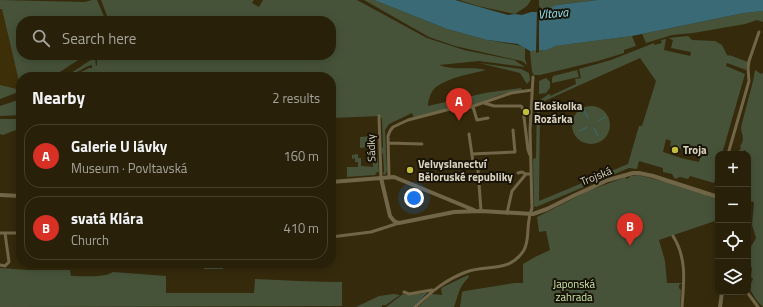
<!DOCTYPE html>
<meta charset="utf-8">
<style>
:root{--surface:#282009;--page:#302812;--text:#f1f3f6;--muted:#a5a39c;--line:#443e2a;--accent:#d93025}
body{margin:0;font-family:"Titillium Web",sans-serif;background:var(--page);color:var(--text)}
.controls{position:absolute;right:12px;bottom:12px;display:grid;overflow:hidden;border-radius:8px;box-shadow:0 2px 10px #0003}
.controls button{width:36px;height:36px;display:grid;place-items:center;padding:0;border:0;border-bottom:1px solid var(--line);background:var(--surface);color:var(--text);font:20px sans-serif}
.you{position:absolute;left:414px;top:198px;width:14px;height:14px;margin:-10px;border:3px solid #fff;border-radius:50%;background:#1a73e8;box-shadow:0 0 0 6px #1a73e833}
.badge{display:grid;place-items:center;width:26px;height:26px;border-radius:50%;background:var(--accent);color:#fff;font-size:13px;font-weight:700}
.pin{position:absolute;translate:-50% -33px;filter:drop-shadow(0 1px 2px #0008)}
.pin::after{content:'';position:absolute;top:21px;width:14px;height:12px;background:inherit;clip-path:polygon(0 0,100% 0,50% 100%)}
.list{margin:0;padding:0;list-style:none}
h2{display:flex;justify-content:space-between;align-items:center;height:52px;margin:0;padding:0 16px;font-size:17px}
h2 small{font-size:13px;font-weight:400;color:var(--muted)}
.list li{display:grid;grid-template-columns:26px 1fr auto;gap:12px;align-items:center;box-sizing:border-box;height:64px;margin:0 8px 8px;padding:0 8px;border:1px solid var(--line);border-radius:16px}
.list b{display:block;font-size:15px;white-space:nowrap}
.list p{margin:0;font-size:13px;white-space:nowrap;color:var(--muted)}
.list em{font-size:13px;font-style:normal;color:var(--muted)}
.icon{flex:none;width:22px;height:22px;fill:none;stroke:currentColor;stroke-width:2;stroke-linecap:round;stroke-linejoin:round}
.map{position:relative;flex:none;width:763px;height:307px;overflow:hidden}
.search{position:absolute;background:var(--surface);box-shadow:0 2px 10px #0003;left:16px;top:16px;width:320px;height:44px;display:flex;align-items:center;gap:10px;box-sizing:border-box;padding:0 14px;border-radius:16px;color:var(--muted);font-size:15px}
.panel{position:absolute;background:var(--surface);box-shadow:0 2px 10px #0003;left:16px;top:72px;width:320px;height:196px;border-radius:16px}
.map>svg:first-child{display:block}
.built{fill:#3d3008}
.green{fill:#475339;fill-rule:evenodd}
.water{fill:#3a6a75}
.pier{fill:#352a0c}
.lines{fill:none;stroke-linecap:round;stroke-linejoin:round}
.stream{stroke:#3a6a75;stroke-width:1}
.street{stroke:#716647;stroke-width:3}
.secondary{stroke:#716647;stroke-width:4}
.poi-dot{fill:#c3bd3e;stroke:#181307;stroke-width:1.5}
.labels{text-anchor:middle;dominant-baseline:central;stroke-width:4;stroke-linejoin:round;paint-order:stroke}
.poi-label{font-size:11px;font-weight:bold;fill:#dad4c3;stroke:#181307;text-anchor:start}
.street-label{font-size:11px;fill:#dad4c3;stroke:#181307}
.park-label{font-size:11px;fill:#cae5a9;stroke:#181307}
.water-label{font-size:12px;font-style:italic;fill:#92e6f8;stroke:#181307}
</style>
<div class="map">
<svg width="763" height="307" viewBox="0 0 763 307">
<rect width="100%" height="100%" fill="#352a0c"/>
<path class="built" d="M0,9H2L21,90L0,85Z"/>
<path class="green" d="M0,0L85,2L92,0H97L106,21H21V55H86L52,77H21V91L0,99V85L21,90L2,9H0Z
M101,0H254L252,3L259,7L263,0H357L427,38L464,50L514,60L525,67L479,61L439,65C454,71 470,66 486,70C470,74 450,77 436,87C431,91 428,100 428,106L485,93L521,88L522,90L502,94L471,106L450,108L414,118L412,113L389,124L385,130L387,171L385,175L383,174L384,171L383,154L382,153V148L383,147L382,119L380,116L331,118V77H64L69,74L75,75L89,68H92V65C84,66 80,73 71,73L98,55H104L95,58L96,66L97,65V59L107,55H331V21H109Z
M364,0H374L447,29L487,40L486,41L488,40L522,46L525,48V59L527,65L522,61L517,60L455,46L429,37Z
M459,0H531L527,6L515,14L478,6Z
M539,0H597L557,5L550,10L544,12L539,6Z
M763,11V22L757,20L745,24L693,33L672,35L646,43L642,34L744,13Z
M632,36L636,46L624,50V53L598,61L540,75H534L532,72L530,51L547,50L554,46Z
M688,36L692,40L715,41L722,45L727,55L729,56V55L748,62L746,70L727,63L726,66L745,74L722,154H718V169L714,183L690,176L688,179L680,177L675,179L672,174L663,172V168L639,161L637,169L629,168L536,207L534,206L533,159L536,158L537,102L549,94H550V96L576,84L575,79L581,78L579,69L611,60L654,43V45L662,43L661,40L666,39L664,50L690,56L691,52L671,48L673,40L668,38ZM640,58L656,81L642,126H639L628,164L539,201L540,103ZM666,139L671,141L670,146L696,153L697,148L702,150L699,162L681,158L663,152Z
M479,63L521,69L529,73L530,80L527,84L520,73Z
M577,70L579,77L552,83V79L553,76Z
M755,70L761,74L763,73V307L757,301L749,288L753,279L751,277L752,268L749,264L748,254L749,250L756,238L752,225L754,202L748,201V179L750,171H748L749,156L745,150L743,151L745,154L738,152L741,148L740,146C746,139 741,134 741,127L753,81Z
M546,78L550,82V88L546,93L539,94V81Z
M21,99V115L0,116V106Z
M572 125a19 19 0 1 1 38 0a19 19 0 1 1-38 0Z
M0,119H21V128L3,135L0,134Z
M372,136V147L360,148V137Z
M358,154V158H361V166L373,167V161H370V158H367V155H376L378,159L379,172H377L375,175L347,177V167H358V162H355V158L352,159V155Z
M638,175L670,183L715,198L718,201V220L659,240L665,261L667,283H682L679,285V288L681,290L680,307H460L462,292L465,291L515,283H523V264L535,257L550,250L546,231L539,232L537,217L590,190L626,177V179L629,178L630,176Z
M204,263H223V269H204Z
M0,268L28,270H70L71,276C82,276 104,278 113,272L166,276V293H254L255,279C284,280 313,282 342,282V306L0,307Z
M468,275L469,277C458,288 459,294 454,307H418L431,294L442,295L441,289L443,287Z
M426,293L412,307H386L403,294L407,295Z
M394,294L400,295L386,305H382V307H356L379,296Z"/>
<path class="water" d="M374,0H455L508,15L515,14L522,15L531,12H544L550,10L552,7L557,5L597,0H763V11L744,13L632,36L555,46L547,50L530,51L518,44L488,40L487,42V40L447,29Z"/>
<path class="pier" d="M537,9L539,10V52L536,53Z"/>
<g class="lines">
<path class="stream" d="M584,110L588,118
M598,121L605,117
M594,128L598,136
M580,131L587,127
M572,290L576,289L581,292
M413,307L426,293"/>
<path class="street" d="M484,103L494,106H521L523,109L528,150L530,155
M473,107L477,120L488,118
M379,116L381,178
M469,134L473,162L478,170L481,211
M388,143L422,144
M472,154L515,152L513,130
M728,154L749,81L748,68L749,61L759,32
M518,173L522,172L526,174
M389,177L388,136L390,131L393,127L408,120L454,108L465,109L511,93L532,90
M716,195L718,190
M507,213L512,191L526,174H531
M0,233H21
M673,236C687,258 684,281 682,307
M331,237L371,232L399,223
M0,265L5,266L9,262L5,233
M404,292L409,294L432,290
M747,292L758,307
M415,307C431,292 445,280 466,272C486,264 509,274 524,250C529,241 527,230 529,220C529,216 531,212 532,208L530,130L533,77"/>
<path class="secondary" d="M381,178L390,216L394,221L399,223L454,212L481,211L533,214L547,209L573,196L608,180L633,173H639L653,176L718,197
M331,182L394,177L474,210
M0,195L21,196
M720,307L722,292"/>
</g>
<g class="poi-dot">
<circle cx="526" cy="112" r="4"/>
<circle cx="675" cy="150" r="4"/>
<circle cx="410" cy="170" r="4"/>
</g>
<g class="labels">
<g class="poi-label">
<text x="534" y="106">Ekoškolka<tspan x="534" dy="13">Rozárka</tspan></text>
<text x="683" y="150">Troja</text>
<text x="418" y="164">Velvyslanectví<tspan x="418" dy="13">Běloruské republiky</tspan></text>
</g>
<g class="street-label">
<text transform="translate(371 148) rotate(-92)">Sádky</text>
<text transform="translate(596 176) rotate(-22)">Trojská</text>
</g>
<g class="park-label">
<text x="574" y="284">Japonská<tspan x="574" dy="13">zahrada</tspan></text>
</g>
<g class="water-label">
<text transform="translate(553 13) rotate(-5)">Vltava</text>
</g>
</g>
</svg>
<div class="controls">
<button>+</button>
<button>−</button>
<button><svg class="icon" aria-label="locate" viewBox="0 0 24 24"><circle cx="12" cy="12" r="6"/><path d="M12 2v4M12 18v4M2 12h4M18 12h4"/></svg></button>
<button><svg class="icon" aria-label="layers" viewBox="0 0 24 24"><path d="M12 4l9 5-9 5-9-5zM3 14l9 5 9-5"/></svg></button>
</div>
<div class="you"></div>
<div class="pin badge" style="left:459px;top:121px">A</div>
<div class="pin badge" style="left:630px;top:246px">B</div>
<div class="search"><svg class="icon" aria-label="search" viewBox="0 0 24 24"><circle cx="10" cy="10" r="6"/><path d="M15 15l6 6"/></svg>Search here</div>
<section class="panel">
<h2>Nearby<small>2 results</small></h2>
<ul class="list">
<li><span class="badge">A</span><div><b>Galerie U lávky</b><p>Museum · Povltavská</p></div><em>160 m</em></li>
<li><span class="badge">B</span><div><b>svatá Klára</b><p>Church</p></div><em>410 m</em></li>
</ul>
</section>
</div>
